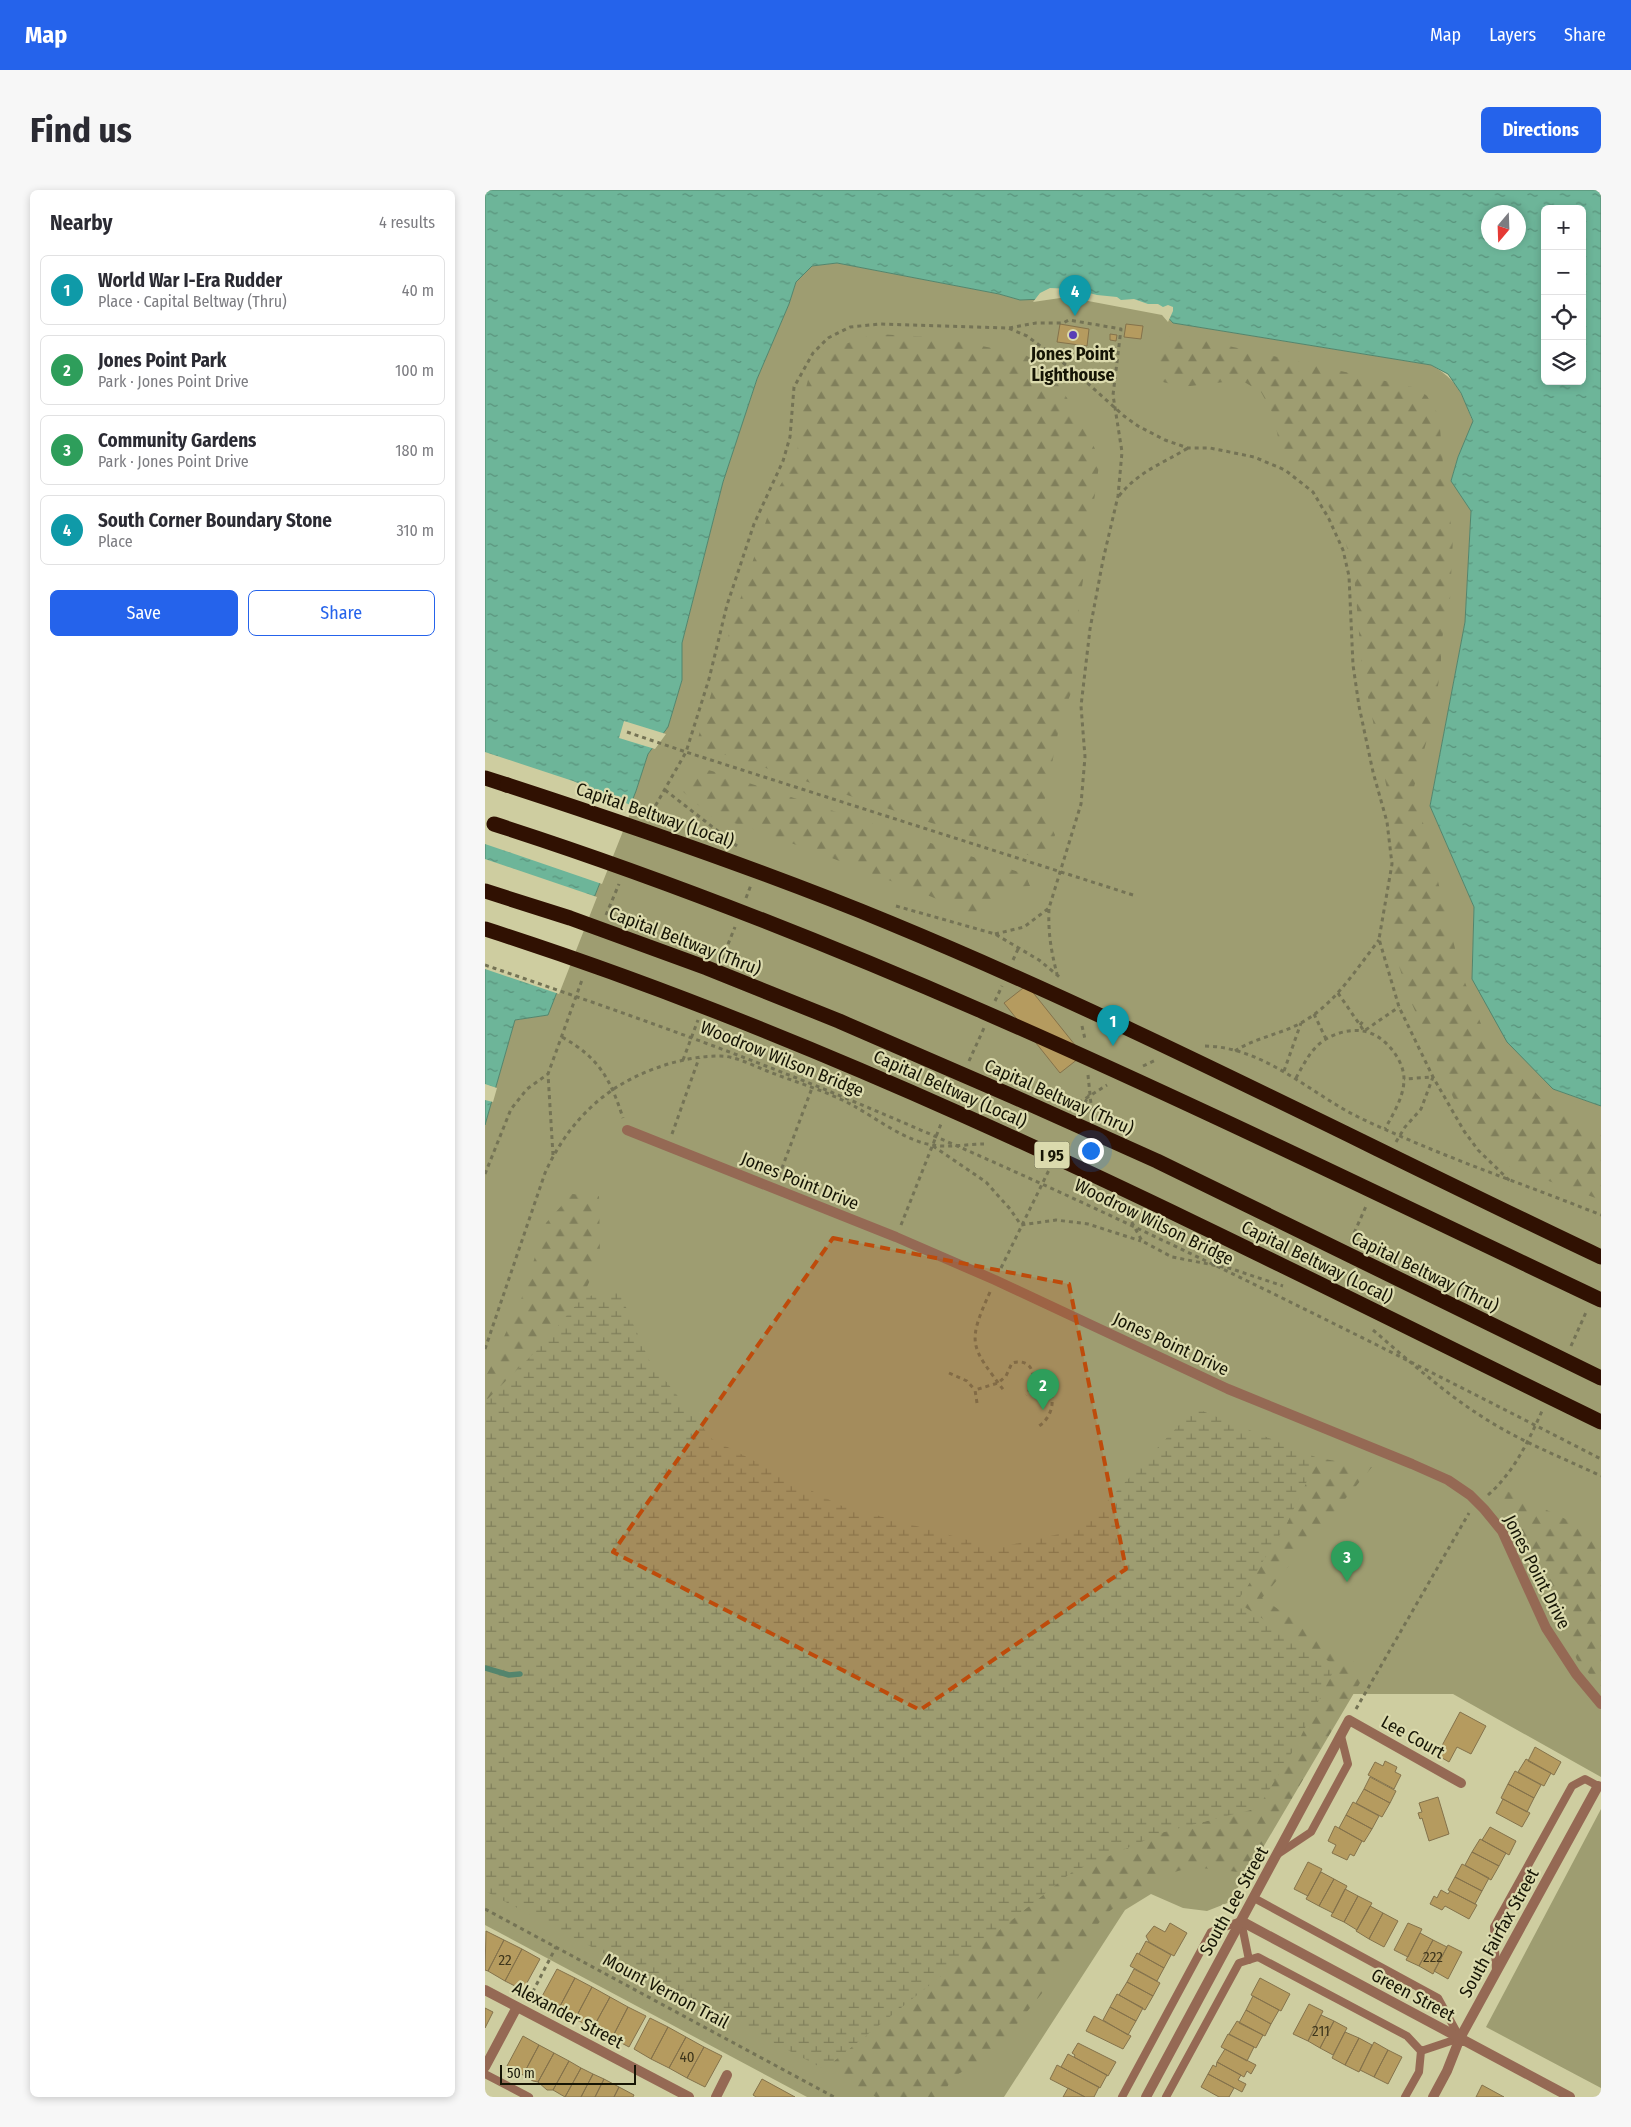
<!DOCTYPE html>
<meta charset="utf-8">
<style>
:root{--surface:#fff;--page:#f7f7f7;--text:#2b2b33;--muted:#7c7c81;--line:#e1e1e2;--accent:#2563eb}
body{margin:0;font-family:"Fira Sans Condensed",sans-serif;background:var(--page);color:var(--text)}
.controls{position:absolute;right:15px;top:15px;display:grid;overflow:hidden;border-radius:8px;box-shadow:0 2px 8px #0003}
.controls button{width:45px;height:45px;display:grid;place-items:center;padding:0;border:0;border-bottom:1px solid var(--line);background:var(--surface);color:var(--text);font:25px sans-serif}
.compass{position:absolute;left:996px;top:15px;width:45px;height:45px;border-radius:50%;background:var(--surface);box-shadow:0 2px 8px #0003;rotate:199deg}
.scale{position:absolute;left:15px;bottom:12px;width:136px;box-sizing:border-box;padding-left:5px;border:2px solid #161505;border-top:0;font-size:14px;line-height:18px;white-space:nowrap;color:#161505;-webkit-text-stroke:4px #dbdaad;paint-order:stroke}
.you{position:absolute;left:605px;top:960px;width:18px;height:18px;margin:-12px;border:4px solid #fff;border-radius:50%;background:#1a73e8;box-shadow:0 0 0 8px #1a73e833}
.badge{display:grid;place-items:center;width:32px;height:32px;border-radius:50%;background:var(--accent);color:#fff;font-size:16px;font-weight:700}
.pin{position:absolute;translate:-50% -41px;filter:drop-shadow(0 1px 2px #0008)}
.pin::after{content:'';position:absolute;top:26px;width:18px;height:15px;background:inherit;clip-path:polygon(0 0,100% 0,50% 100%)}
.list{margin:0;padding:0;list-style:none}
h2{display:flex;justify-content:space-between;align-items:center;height:65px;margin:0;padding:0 20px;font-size:21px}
h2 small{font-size:16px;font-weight:400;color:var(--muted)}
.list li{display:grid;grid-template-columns:32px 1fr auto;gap:15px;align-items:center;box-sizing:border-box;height:70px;margin:0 10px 10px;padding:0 10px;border:1px solid var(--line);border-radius:8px}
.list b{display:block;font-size:19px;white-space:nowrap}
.list p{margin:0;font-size:16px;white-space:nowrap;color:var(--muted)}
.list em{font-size:16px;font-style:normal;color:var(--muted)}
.actions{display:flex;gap:10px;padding:15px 20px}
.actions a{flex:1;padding:11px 0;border:1px solid var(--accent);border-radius:8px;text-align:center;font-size:18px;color:var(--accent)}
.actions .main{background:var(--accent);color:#fff}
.icon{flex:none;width:28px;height:28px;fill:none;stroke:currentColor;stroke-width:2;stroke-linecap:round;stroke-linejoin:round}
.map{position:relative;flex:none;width:1116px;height:1907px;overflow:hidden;border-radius:8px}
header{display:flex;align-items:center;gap:30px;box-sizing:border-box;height:70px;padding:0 25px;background:var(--accent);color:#fff}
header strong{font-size:24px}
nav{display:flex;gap:28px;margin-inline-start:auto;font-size:18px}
.intro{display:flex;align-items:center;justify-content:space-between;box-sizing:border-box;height:120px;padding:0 30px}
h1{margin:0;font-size:35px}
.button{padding:12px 22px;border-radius:8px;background:var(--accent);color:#fff;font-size:18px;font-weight:700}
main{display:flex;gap:30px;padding:0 30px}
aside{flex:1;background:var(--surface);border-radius:8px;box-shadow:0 2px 8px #0003}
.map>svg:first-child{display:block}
.green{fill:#9e9d71}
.forest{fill:url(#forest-firs)}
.wetland{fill:url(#wetland-marsh)}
.water{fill:url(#water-ripples);stroke:#53856d;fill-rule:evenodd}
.pier{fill:#cecda0}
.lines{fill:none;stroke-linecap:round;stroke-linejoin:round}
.stream{stroke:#53856d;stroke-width:5.5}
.building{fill:#b59b5f;stroke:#84724b}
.path{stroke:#747355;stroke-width:3;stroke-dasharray:4 4;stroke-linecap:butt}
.lane{stroke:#956954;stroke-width:8}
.street{stroke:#956954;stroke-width:10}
.highway{stroke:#301102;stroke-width:15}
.path-bridge{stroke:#747355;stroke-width:3;stroke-dasharray:4 4;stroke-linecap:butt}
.highway-bridge{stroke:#301102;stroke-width:15}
.marked{fill:#be4b0b;fill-opacity:0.2;stroke:#be4b0b;stroke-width:4;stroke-dasharray:10 6;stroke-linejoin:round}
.poi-dot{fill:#583eb6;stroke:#dbdaad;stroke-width:2}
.labels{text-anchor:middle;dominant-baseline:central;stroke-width:4.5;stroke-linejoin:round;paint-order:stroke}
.number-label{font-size:15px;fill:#3e361c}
.shield{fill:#dbdaad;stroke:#515037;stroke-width:1}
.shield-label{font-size:16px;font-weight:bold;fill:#161505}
.poi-label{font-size:18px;font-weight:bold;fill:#161505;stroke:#dbdaad}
.street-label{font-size:18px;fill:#161505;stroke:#dbdaad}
</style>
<header>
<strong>Map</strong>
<nav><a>Map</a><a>Layers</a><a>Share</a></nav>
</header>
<div class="intro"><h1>Find us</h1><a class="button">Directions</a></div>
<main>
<aside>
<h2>Nearby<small>4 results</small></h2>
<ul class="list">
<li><span class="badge" style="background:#0f9aa8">1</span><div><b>World War I-Era Rudder</b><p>Place · Capital Beltway (Thru)</p></div><em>40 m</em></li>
<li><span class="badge" style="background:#2e9e5b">2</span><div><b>Jones Point Park</b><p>Park · Jones Point Drive</p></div><em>100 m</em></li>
<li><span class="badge" style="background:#2e9e5b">3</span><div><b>Community Gardens</b><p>Park · Jones Point Drive</p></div><em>180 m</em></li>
<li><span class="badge" style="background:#0f9aa8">4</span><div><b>South Corner Boundary Stone</b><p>Place</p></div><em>310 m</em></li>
</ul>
<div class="actions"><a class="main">Save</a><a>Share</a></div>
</aside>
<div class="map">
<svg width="1116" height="1907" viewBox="0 0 1116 1907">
<defs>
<pattern id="forest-firs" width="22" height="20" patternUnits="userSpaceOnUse" patternTransform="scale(1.25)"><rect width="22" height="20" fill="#9e9d71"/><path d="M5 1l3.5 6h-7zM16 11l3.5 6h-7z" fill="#807f5b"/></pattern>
<pattern id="wetland-marsh" width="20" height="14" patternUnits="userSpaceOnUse" patternTransform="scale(1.25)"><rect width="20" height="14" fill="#9e9d71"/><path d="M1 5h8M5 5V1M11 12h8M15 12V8" fill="none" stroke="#807f5b"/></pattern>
<pattern id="water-ripples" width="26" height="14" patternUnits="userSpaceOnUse" patternTransform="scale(1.25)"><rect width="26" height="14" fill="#6db599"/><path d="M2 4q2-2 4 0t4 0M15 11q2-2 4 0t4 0" fill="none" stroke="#59927b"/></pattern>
</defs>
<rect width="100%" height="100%" fill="#cecda0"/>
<path class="green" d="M352,73L514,104L535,110L582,105L679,123L688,133L946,175C973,190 977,204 988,232L973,267L966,291L986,321L980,432L945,616L989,717L987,789L1068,899L1116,916V1587L968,1504H859L745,1712L722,1721L698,1718L666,1704L640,1720L519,1907H322L0,1735V935L30,830L63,825L151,601L163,564L183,537L197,490V453L238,292L272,189L304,114L311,92L327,76Z
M1116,1619V1898L1001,1837Z"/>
<path class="forest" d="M389,144L450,147L538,164L560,175L584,211L615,268L590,447L586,503L576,528L558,619L570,645L561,671L211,555L246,437L290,304L312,267L315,221L323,190L337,170L357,155Z
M690,144L932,198L942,206L954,226L960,298L968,347L965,409L956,454V478L947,531L929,597L976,782L996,834L1022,871L1060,913L1116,943V1010L1025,977L1000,954L971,914L927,814L907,756L909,633L877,478L869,384L856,336L830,296L798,270L788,224L776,202L756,190L697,197L678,192L669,175L673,152Z
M210,577L227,581L540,684L545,696C531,698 521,699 510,707C501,714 498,722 487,725L447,707L339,665L265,638L226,626L196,600Z
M87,1004L114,1006L115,1068L97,1108L52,1160L0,1212V1188L36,1110L61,1033Z
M833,1268L887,1277L777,1408L882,1481L763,1683L707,1677L669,1688L622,1723L510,1861L467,1888L457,1907H391L339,1879L587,1682L679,1642L773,1618L752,1413L801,1335Z
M1022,1301L1116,1346V1497L1092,1470L1062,1408L1014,1322Z"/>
<path class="wetland" d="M133,1099L164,1170L227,1249L354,1315L512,1358L596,1339L710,1218L833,1268L801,1335L752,1412L851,1476L811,1556L773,1618L679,1642L587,1682L339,1879L0,1701V1212L52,1160L97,1108Z"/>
<path class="water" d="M0,0H1116V916L1068,899L1022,852L987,789L989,717L945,616L980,432L986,321L966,291L973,267L988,231L976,203L963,184L946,175L688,133L679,123L582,105L560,109L535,110L514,104L352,73L327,76L311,92L304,114L272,189L238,292L197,453V490L183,537L163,564L151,601L63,825L30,830L0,935ZM1060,19H1097V191H1060ZM1004,22H1034V52H1004Z"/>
<path class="pier" d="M565,98L589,99L612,105L632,107L636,110L649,109L663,114H673L678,117L683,115L688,117V121L683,132L677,125L582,107L548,112L555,103Z
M139,531L181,544L170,559L134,548Z
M0,562L88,591L148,616L117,694L0,654Z
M0,669L112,707L74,804L0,779Z
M0,894L12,898L8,912L0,910Z"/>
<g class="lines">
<path class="stream" d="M0,1478L24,1485L35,1484"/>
</g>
<path class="building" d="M575,134L604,139L602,156L572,152Z
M641,134L658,136L656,149L639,147Z
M625,144L632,145L631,151L625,150Z
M542,795L598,865L575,883L519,813Z
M975,1522L1001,1536L986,1564L972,1557L964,1572L952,1565Z
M1050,1557L1076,1572L1069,1585L1043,1571Z
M1041,1569L1066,1583L1059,1596L1033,1582Z
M900,1571L912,1577L910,1582L916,1585L909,1599L883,1585L890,1572L898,1576Z
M1030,1581L1056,1595L1049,1608L1023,1594Z
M885,1587L911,1601L905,1613L879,1599Z
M1023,1594L1049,1608L1042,1622L1016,1608Z
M879,1599L905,1613L897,1627L871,1613Z
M953,1607L964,1644L944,1651L937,1628L935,1629L933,1623L937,1622L934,1613Z
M1018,1609L1045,1623L1037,1637L1011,1623Z
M868,1612L894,1626L887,1639L861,1625Z
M861,1625L887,1639L879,1652L854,1638Z
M850,1636L877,1651L869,1666L865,1664L862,1670L847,1663L851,1655L843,1651Z
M1005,1637L1031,1651L1024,1665L997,1650Z
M995,1649L1021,1663L1014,1676L987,1662Z
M987,1662L1014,1676L1006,1690L980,1675Z
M823,1672L837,1679L823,1706L809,1699Z
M977,1674L1004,1688L997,1701L970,1687Z
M836,1682L849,1689L834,1716L821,1709Z
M970,1687L997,1701L990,1714L963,1700Z
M849,1689L862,1696L848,1723L834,1716Z
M860,1699L873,1706L859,1732L846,1726Z
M956,1700L963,1704L965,1701L992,1715L984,1729L960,1716L957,1720L945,1714L949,1706L952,1708Z
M873,1706L887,1713L872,1740L859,1732Z
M885,1716L898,1723L884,1749L871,1741Z
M898,1723L913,1731L899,1757L884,1749Z
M685,1733L702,1743L689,1766L664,1752L661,1746L669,1736L680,1742Z
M923,1733L937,1739L923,1767L909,1760Z
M1,1741L19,1750L3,1781L0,1780Z
M935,1743L948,1750L934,1776L921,1770Z
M19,1750L37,1759L20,1791L3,1781Z
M948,1750L962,1757L948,1784L934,1776Z
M661,1751L686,1765L679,1778L654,1764Z
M963,1755L977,1762L963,1789L949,1781Z
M37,1759L55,1769L38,1800L20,1791Z
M652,1763L679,1778L672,1791L645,1776Z
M72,1779L90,1788L73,1820L55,1810Z
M649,1779L675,1793L668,1806L642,1792Z
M90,1788L107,1797L90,1829L73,1820Z
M775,1788L805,1804L796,1821L766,1805Z
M642,1792L668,1806L660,1820L634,1805Z
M107,1797L125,1807L108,1838L90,1829Z
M632,1804L658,1818L651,1831L625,1817Z
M768,1806L794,1820L786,1834L761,1820Z
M125,1807L143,1817L127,1848L108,1838Z
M824,1814L838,1821L823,1851L808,1844Z
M143,1817L161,1826L144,1857L127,1848Z
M625,1817L651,1831L643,1845L618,1830Z
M0,1818L8,1822L0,1838Z
M761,1820L786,1834L780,1846L754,1833Z
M836,1825L849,1831L835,1858L823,1851Z
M609,1826L646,1846L638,1859L601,1841Z
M165,1828L183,1837L166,1869L149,1859Z
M752,1831L778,1845L771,1858L744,1844Z
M849,1831L862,1838L848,1865L835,1858Z
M183,1837L201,1847L184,1878L166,1869Z
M860,1842L874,1848L860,1875L847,1868Z
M743,1844L769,1857L762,1871L736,1857Z
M38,1846L54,1855L38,1885L22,1876Z
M201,1847L219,1857L202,1888L184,1878Z
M874,1848L887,1855L874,1882L860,1875Z
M889,1852L903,1860L889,1887L875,1880Z
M593,1853L631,1872L623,1886L589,1867L590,1865L587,1863Z
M54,1855L69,1863L53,1892L48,1891L38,1885Z
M219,1857L237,1866L220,1897L202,1888Z
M740,1859L771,1875L766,1884L762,1881L759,1887L732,1872Z
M903,1860L917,1867L903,1894L889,1887Z
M69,1863L84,1871L68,1900H62L53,1892Z
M583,1864L622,1885L615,1898L576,1877Z
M84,1871L96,1878L80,1907L68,1900Z
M732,1872L756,1885L753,1890L761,1894L757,1902L723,1884L728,1875L731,1877Z
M572,1875L614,1897L609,1907H600L565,1889Z
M96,1878L108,1884L96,1907H80Z
M108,1884L119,1889L110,1907H96Z
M723,1884L749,1898L744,1907H734L716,1897Z
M119,1889L134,1897L129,1907H110Z
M277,1889L310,1907H271L268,1905Z
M997,1895L1019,1907H991Z
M134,1897L149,1905L148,1907H129Z
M583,1898L600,1907H578Z"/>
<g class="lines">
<path class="path" d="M634,306C654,281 677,274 703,258
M142,542L201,562L164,627
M180,600L252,656
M648,705L201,562L224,489L242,415L269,334L298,271L305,247L309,197L328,163L343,148L365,137L395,134L523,138L542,146L589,181L639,226L653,236L680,250L703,258H725L769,267L800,280L828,302L844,329L858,360L864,386L868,475L874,516L888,582L902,632L907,674L894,749L914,817L948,887L979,941L993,960L1026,992
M261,708L266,695
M411,716L510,744L554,770L577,789
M564,719C563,742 566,761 572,784
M121,725L134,694
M510,744L539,737L564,718L596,614L600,567L596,516L605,439L618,370L633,306L637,262L628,205L636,139L584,130L578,133H551L524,138
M237,769L250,737
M528,770L534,757
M853,803L879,841L914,817
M510,811L517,796
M829,824L841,849
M875,835L879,830
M597,836L600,849
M77,847C114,868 125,888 138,928
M720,856C770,857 809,889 850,914C870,927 893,936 915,946C981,975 1049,998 1116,1025
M750,861C771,847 799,844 821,830C852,811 872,778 894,750
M198,870L213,830
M484,871L499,838
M658,876L671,870
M799,881L816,833
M603,885L607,924
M811,888C819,874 826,858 841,849C851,843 865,839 877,841C898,843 919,869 919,889C919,907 908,924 900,939
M587,917L622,895
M596,920L604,905
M187,944L214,868
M911,952L920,937L936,919L948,887L919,889
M448,956L501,992L525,1019L536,1035L571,1030L603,1034L656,1051
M68,965L63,884L97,790
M0,984L26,919L42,899L63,884
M294,986L327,898
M639,1018L657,1051L687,1067L744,1078L798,1096
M416,1035L456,934
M866,1050L882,1014
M516,1078L564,980
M505,1102C481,1155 486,1156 520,1202
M888,1140C923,1170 957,1201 996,1226C1034,1251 1076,1267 1116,1286
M1086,1156L1102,1120
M0,1159L60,983C78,943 107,908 148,888C174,875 205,866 235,866C250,866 267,875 282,881C310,892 342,901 369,916C392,929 421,951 447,955C463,958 483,954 499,954
M464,1183L482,1191L490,1200
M548,1190C573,1194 572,1224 554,1236
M492,1213L490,1200L513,1193L521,1186L527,1173C540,1169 549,1176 548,1190C548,1195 544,1201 541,1205
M1003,1305C1029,1282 1043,1252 1057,1221
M871,1519L984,1323
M0,1719L349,1907
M44,1809L71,1757"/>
<path class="lane" d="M793,1664L826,1642L863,1574L856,1546
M769,1708L953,1808L975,1848L936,1861
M1011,1781L1009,1737L1087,1596L1100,1589L1113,1596
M0,1884L44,1907
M637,1907L726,1742L756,1731L764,1770
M681,1907L754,1773L773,1767L922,1846L936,1861L934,1882L920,1907"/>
<path class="street" d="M142,940L411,1047L510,1090L743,1199L927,1274L963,1290L985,1305L999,1319L1017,1341L1061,1438L1091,1484L1116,1514
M756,1731L1085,1907
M0,1800L204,1907
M0,1877L32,1817
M231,1907L242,1885
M661,1907L864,1530L976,1593
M948,1907L962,1881L975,1848L1113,1596"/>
<path class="highway" d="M0,588L22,595"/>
<path class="path-bridge" d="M0,775C116,815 232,855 346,902C609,1011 863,1139 1116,1269"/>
<path class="highway-bridge" d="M22,595C151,637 279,681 405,733C647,833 879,955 1116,1067
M9,634C393,757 753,938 1116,1110
M0,701L85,728L222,778L354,831L527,906L672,971L1116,1188
M0,739C388,863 750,1054 1116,1232"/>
</g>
<path class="marked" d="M348,1048L584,1094L641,1379L435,1520L128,1362Z"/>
<circle class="poi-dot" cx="588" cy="145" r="5"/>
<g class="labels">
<g class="number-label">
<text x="948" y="1767">222</text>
<text x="20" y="1770">22</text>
<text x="836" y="1841">211</text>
<text x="202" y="1867">40</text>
</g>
<rect class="shield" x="549.5" y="951.5" width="35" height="27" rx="4"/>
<g class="shield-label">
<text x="567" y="965">I 95</text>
</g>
<g class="poi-label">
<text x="588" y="164">Jones Point<tspan x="588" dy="21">Lighthouse</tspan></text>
</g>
<g class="street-label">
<text transform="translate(170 625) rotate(19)">Capital Beltway (Local)</text>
<text transform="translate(200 751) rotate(21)">Capital Beltway (Thru)</text>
<text transform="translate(297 869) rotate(22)">Woodrow Wilson Bridge</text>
<text transform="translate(465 899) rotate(24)">Capital Beltway (Local)</text>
<text transform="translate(574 907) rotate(24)">Capital Beltway (Thru)</text>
<text transform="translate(315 991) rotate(22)">Jones Point Drive</text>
<text transform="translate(669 1032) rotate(26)">Woodrow Wilson Bridge</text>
<text transform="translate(832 1072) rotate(26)">Capital Beltway (Local)</text>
<text transform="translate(940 1082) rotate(26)">Capital Beltway (Thru)</text>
<text transform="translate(686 1154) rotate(25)">Jones Point Drive</text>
<text transform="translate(1052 1382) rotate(63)">Jones Point Drive</text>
<text transform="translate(928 1547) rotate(29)">Lee Court</text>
<text transform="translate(749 1711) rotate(-61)">South Lee Street</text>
<text transform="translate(1014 1743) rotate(-61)">South Fairfax Street</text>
<text transform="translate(181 1801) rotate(28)">Mount Vernon Trail</text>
<text transform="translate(928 1805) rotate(28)">Green Street</text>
<text transform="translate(83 1825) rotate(28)">Alexander Street</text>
</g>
</g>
</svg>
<div class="controls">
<button>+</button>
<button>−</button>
<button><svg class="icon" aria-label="locate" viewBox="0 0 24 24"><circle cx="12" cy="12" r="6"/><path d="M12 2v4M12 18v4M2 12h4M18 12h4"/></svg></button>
<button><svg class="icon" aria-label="layers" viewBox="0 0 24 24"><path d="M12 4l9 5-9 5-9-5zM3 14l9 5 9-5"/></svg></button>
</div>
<svg class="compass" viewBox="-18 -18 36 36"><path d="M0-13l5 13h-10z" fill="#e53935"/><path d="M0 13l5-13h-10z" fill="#7c7c81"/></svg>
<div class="scale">50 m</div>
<div class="you"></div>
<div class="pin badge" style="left:628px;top:856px;background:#0f9aa8">1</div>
<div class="pin badge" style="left:558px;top:1220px;background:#2e9e5b">2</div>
<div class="pin badge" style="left:862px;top:1392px;background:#2e9e5b">3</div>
<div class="pin badge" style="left:590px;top:126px;background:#0f9aa8">4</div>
</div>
</main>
